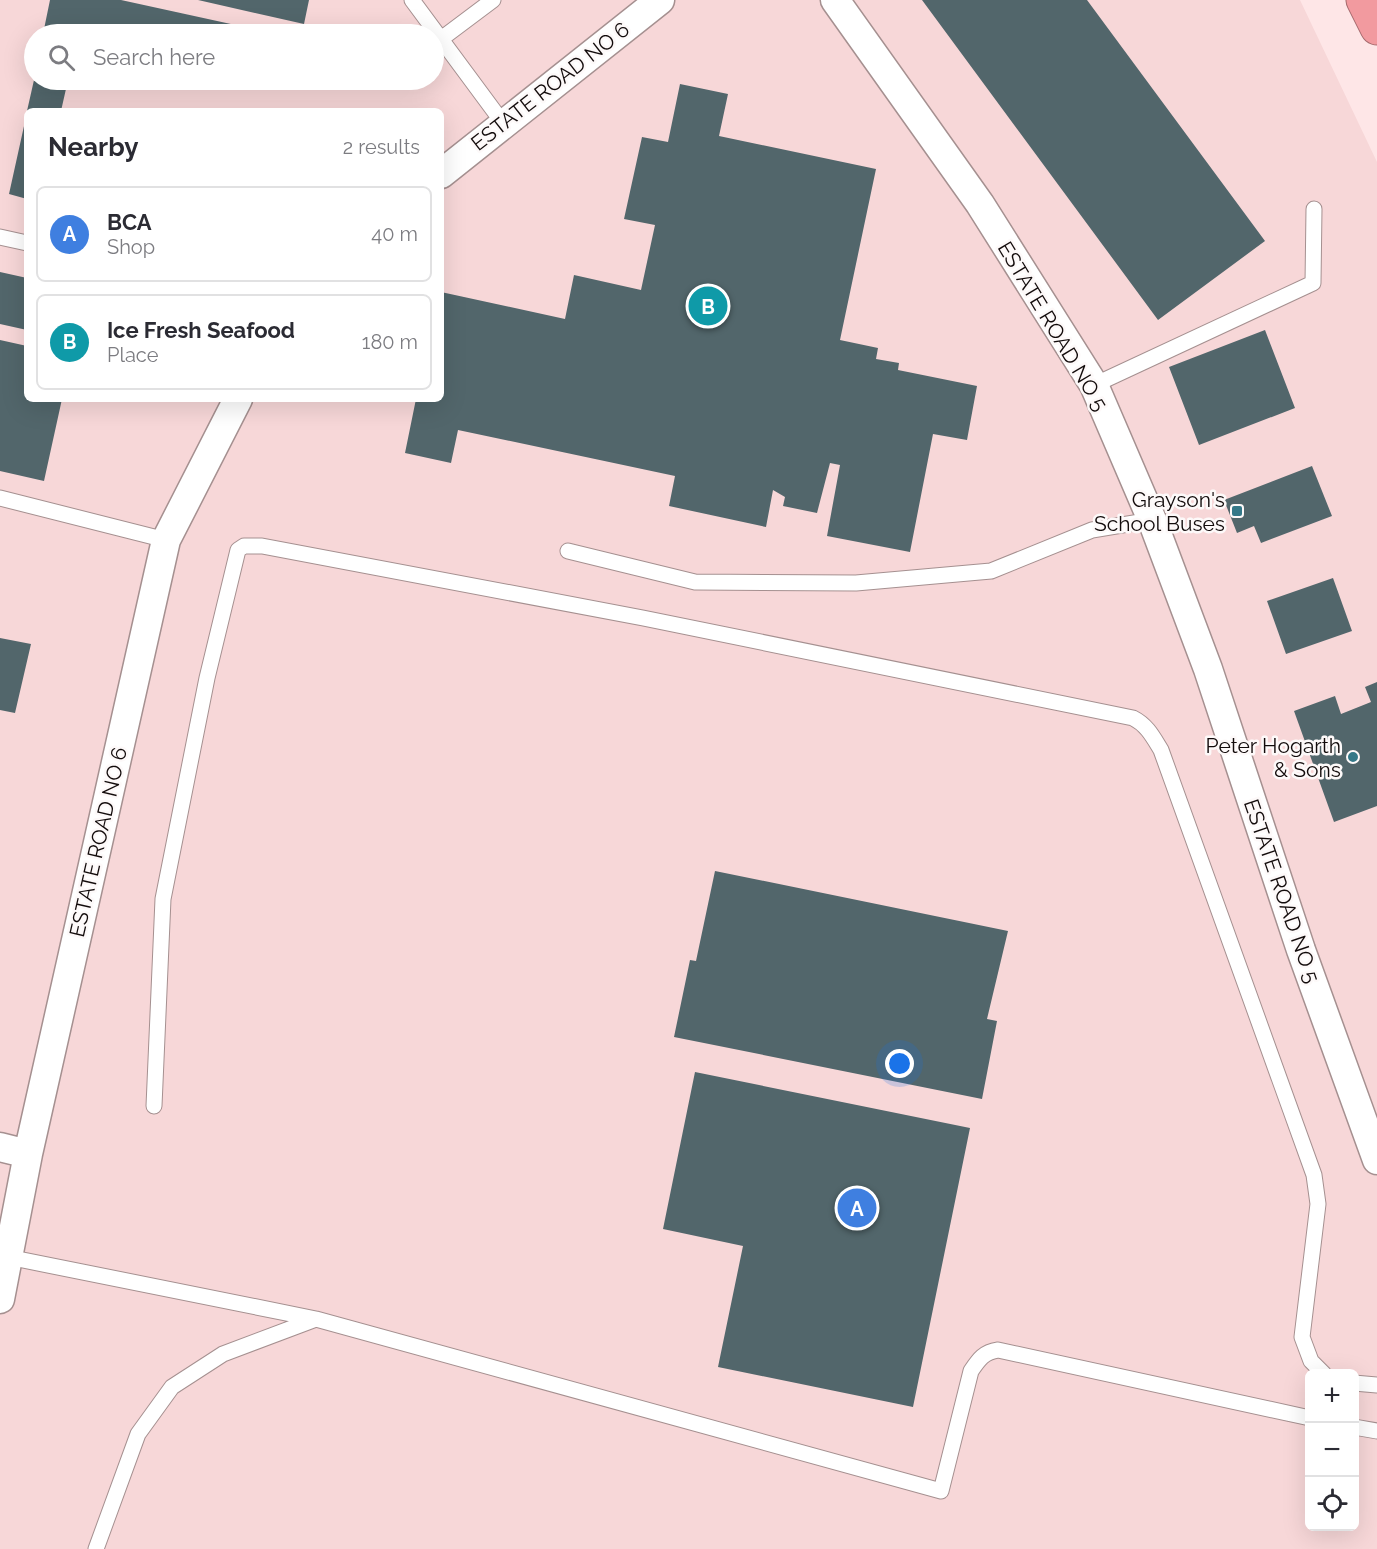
<!DOCTYPE html>
<meta charset="utf-8">
<style>
:root{--surface:#fff;--page:#f7f7f7;--text:#2b2b33;--muted:#7c7c81;--line:#e1e1e2;--accent:#2563eb}
body{margin:0;font-family:Raleway,sans-serif;background:var(--page);color:var(--text)}
.controls{position:absolute;right:18px;bottom:18px;display:grid;overflow:hidden;border-radius:9px;box-shadow:0 6px 24px #0002}
.controls button{width:54px;height:54px;display:grid;place-items:center;padding:0;border:0;border-bottom:2px solid var(--line);background:var(--surface);color:var(--text);font:30px sans-serif}
.you{position:absolute;left:900px;top:1064px;width:21px;height:21px;margin:-15px;border:4px solid #fff;border-radius:50%;background:#1a73e8;box-shadow:0 0 0 9px #1a73e833}
.badge{display:grid;place-items:center;width:39px;height:39px;border-radius:50%;background:var(--accent);color:#fff;font-size:20px;font-weight:700}
.pin{position:absolute;translate:-50% -50%;border:3px solid #fff;box-shadow:0 2px 6px #0006}
.list{margin:0;padding:0;list-style:none}
h2{display:flex;justify-content:space-between;align-items:center;height:78px;margin:0;padding:0 24px;font-size:26px}
h2 small{font-size:20px;font-weight:400;color:var(--muted)}
.list li{display:grid;grid-template-columns:39px 1fr auto;gap:18px;align-items:center;box-sizing:border-box;height:96px;margin:0 12px 12px;padding:0 12px;border:2px solid var(--line);border-radius:9px}
.list b{display:block;font-size:22px;white-space:nowrap}
.list p{margin:0;font-size:20px;white-space:nowrap;color:var(--muted)}
.list em{font-size:20px;font-style:normal;color:var(--muted)}
.icon{flex:none;width:33px;height:33px;fill:none;stroke:currentColor;stroke-width:2;stroke-linecap:round;stroke-linejoin:round}
.map{position:relative;flex:none;width:1377px;height:1549px;overflow:hidden}
.search{position:absolute;background:var(--surface);box-shadow:0 6px 24px #0002;left:24px;top:24px;width:420px;height:66px;display:flex;align-items:center;gap:15px;box-sizing:border-box;padding:0 21px;border-radius:33px;color:var(--muted);font-size:22px}
.panel{position:absolute;background:var(--surface);box-shadow:0 6px 24px #0002;left:24px;top:108px;width:420px;height:294px;border-radius:9px}
.map>svg:first-child{display:block}
.built{fill:#f7d7d8;fill-rule:evenodd}
.building{fill:#52666b}
.lines{fill:none;stroke-linecap:round;stroke-linejoin:round}
.lane-casing{stroke:#a59090;stroke-width:17}
.street-casing{stroke:#a59090;stroke-width:31}
.highway-casing{stroke:#a4686b;stroke-width:35}
.lane{stroke:#fff;stroke-width:15}
.street{stroke:#fff;stroke-width:28}
.highway{stroke:#f29a9f;stroke-width:33}
.poi-dot{fill:#347888;stroke:#fdf9f9;stroke-width:2}
.labels{text-anchor:middle;dominant-baseline:central;stroke-width:5;stroke-linejoin:round;paint-order:stroke}
.street-label{font-size:21px;fill:#120b0b;stroke:#fdf9f9}
.poi-label{font-size:21px;fill:#120b0b;stroke:#fdf9f9;text-anchor:end}
</style>
<div class="map">
<svg width="1377" height="1549" viewBox="0 0 1377 1549">
<rect width="100%" height="100%" fill="#fee6e7"/>
<path class="built" d="M0,0H1300L1377,162V1549H0ZM34,34H434V80H34ZM27,111H441V399H27ZM1310,1374H1354V1526H1310Z"/>
<path class="building" d="M50,0H121L258,30L256,34H43Z
M198,0H309L304,24Z
M922,0H1087L1265,241L1158,320Z
M34,80H68L61,111H27Z
M680,84L728,94L719,136L876,169L840,340L878,348L876,359L899,363L898,370L977,386L967,440L933,434L910,552L827,536L840,465L830,463L817,513L783,506L785,497L773,490L766,527L669,506L675,476L458,430L451,463L405,453L416,399H441V292L565,319L574,275L641,290L655,225L624,219L642,137L668,142Z
M26,117H27V199L9,194Z
M0,272L27,278V330L0,324Z
M1265,330L1295,408L1199,445L1169,367Z
M0,340L27,346V399H62L44,481L0,471Z
M1312,466L1332,516L1261,543L1254,526L1237,533L1224,500Z
M1333,578L1352,631L1286,654L1267,601Z
M0,638L31,644L15,713L0,710Z
M1377,682V806L1334,822L1294,711L1335,696L1341,714L1371,702L1365,687Z
M715,871L1008,931L987,1019L997,1021L982,1099L674,1037L690,960L696,961Z
M695,1072L970,1128L913,1407L718,1367L743,1246L663,1229Z"/>
<g class="lines">
<g class="lane-casing">
<path id="lane" d="M412,0L503,123
M441,39L493,0
M0,237L27,243
M1094,385L1313,283L1314,209
M0,498L166,540
M568,551L695,582L856,583L991,571L1092,530L1152,520
M154,1106L163,899L207,678L238,550L244,546H262L643,618L1133,718C1147,725 1153,737 1161,750L1314,1175L1318,1204L1302,1337L1311,1361L1324,1374
M3,1253L8,1257L316,1319L941,1491L971,1371C979,1359 984,1352 998,1350L1310,1418
M1354,1383L1377,1385
M1354,1427L1377,1431
M96,1549L138,1434L172,1387L223,1354L316,1319"/>
</g>
<g class="street-casing">
<path id="street" d="M835,0L980,204L1094,385L1152,520L1208,669L1301,950L1377,1160
M441,174L660,0
M0,1147L28,1154
M0,1299L28,1154L166,540L238,399"/>
</g>
<g class="highway-casing">
<path id="highway" d="M1363,0L1377,28"/>
</g>
<use href="#lane" class="lane"/>
<use href="#street" class="street"/>
<use href="#highway" class="highway"/>
</g>
<g class="poi-dot">
<rect x="1231" y="505" width="12" height="12" rx="3"/>
<circle cx="1353" cy="757" r="6"/>
</g>
<g class="labels">
<g class="street-label">
<text transform="translate(550 86) rotate(-38)">ESTATE ROAD NO 6</text>
<text transform="translate(1053 326) rotate(59)">ESTATE ROAD NO 5</text>
<text transform="translate(98 842) rotate(-77)">ESTATE ROAD NO 6</text>
<text transform="translate(1282 891) rotate(71)">ESTATE ROAD NO 5</text>
</g>
<g class="poi-label">
<text x="1225" y="499">Grayson's<tspan x="1225" dy="24">School Buses</tspan></text>
<text x="1341" y="745">Peter Hogarth<tspan x="1341" dy="24">&amp; Sons</tspan></text>
</g>
</g>
</svg>
<div class="controls">
<button>+</button>
<button>−</button>
<button><svg class="icon" aria-label="locate" viewBox="0 0 24 24"><circle cx="12" cy="12" r="6"/><path d="M12 2v4M12 18v4M2 12h4M18 12h4"/></svg></button>
</div>
<div class="you"></div>
<div class="pin badge" style="left:857px;top:1208px;background:#3f7fe0">A</div>
<div class="pin badge" style="left:708px;top:306px;background:#0f9aa8">B</div>
<div class="search"><svg class="icon" aria-label="search" viewBox="0 0 24 24"><circle cx="10" cy="10" r="6"/><path d="M15 15l6 6"/></svg>Search here</div>
<section class="panel">
<h2>Nearby<small>2 results</small></h2>
<ul class="list">
<li><span class="badge" style="background:#3f7fe0">A</span><div><b>BCA</b><p>Shop</p></div><em>40 m</em></li>
<li><span class="badge" style="background:#0f9aa8">B</span><div><b>Ice Fresh Seafood</b><p>Place</p></div><em>180 m</em></li>
</ul>
</section>
</div>
